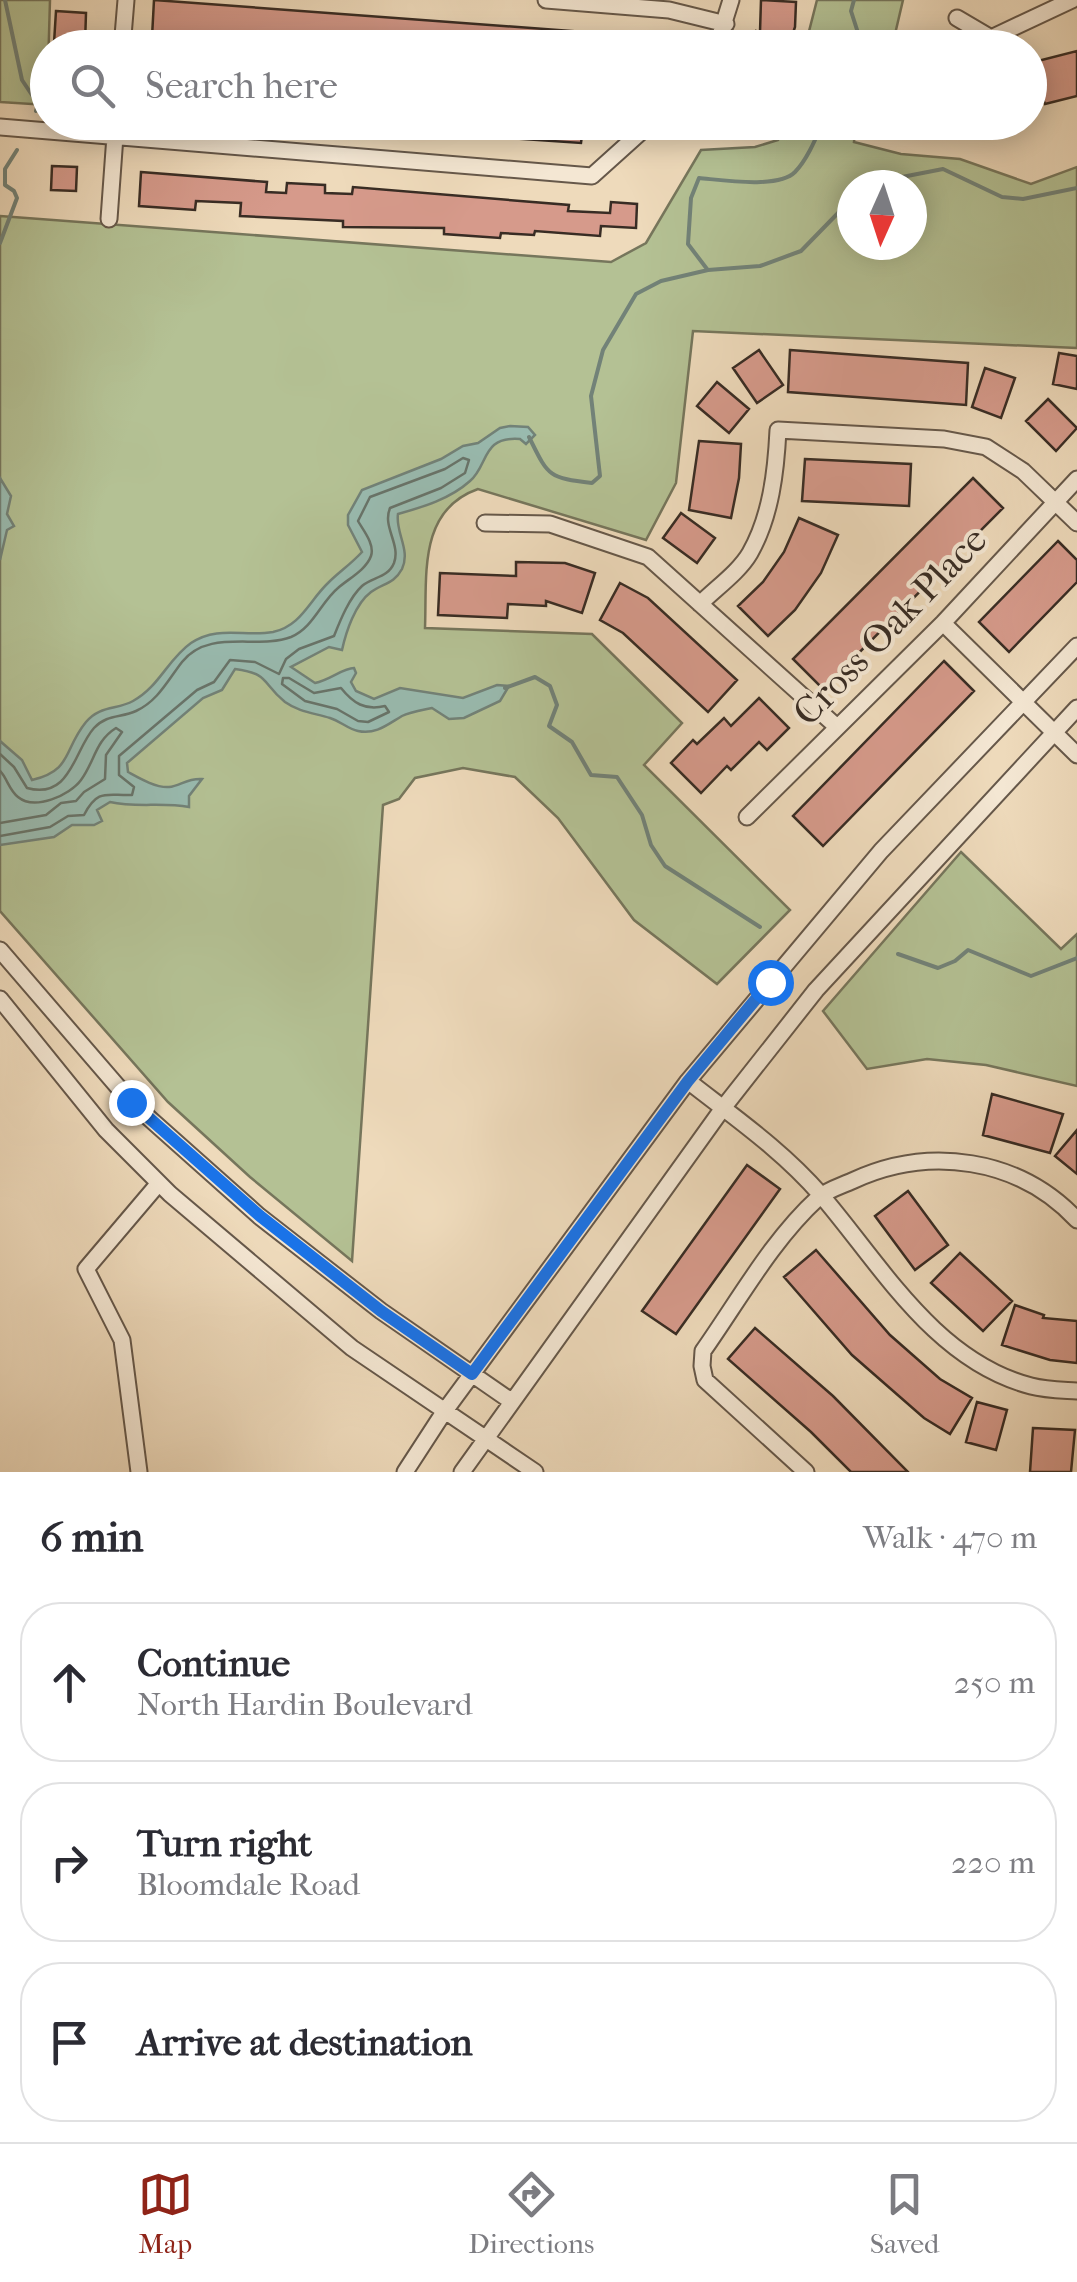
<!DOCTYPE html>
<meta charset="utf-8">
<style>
:root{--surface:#fff;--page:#f7f7f7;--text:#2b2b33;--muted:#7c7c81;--line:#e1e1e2;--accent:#8f2418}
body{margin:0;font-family:"IM FELL French Canon",serif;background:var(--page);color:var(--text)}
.compass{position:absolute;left:837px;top:170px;width:90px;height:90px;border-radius:50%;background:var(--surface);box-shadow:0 5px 25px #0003;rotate:183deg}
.stop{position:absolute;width:30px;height:30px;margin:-22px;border:8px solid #1a73e8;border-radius:50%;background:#fff}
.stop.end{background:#1a73e8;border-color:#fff;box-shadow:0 2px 10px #0008}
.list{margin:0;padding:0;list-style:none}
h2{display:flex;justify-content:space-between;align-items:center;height:130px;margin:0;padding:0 40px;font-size:42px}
h2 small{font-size:32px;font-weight:400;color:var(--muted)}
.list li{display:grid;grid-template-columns:65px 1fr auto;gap:30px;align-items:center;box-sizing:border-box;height:160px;margin:0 20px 20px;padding:0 20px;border:2px solid var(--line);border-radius:40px}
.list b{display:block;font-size:38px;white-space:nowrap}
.list p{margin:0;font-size:32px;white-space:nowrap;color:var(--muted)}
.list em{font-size:32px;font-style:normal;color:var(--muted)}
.icon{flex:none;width:55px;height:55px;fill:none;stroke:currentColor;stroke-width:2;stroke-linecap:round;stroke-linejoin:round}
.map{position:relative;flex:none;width:1077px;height:1472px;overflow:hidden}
.search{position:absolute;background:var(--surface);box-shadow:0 5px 25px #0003;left:30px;right:30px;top:30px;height:110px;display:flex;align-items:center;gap:25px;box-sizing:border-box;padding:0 35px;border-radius:55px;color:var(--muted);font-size:38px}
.sheet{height:670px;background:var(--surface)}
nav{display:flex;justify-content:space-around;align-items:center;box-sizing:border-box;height:140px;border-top:2px solid var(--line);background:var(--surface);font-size:28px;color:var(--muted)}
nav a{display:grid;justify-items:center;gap:5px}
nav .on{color:var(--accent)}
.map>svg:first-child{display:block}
.green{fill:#b4c194;stroke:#76765c;stroke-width:2.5;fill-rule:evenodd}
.water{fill:#99bbb0;stroke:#728278;stroke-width:2.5}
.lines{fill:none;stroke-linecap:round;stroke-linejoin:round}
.shore{stroke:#68746a;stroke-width:2.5}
.stream{stroke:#728278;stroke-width:4}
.building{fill:#d69a8b;stroke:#382c24;stroke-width:2.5}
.minor-casing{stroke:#66584a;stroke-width:19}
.minor{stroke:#f4e7d3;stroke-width:15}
.route{stroke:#1a73e8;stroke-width:12}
.labels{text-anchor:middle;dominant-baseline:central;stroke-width:8;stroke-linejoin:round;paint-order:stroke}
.street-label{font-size:38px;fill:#382c24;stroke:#f4e7d3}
</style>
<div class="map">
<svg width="1077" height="1472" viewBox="0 0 1077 1472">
<rect width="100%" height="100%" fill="#eedabb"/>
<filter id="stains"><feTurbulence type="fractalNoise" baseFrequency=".002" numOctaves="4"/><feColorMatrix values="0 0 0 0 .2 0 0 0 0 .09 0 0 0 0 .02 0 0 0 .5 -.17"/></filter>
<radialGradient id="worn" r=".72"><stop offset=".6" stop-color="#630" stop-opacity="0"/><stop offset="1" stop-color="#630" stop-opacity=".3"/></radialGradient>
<path class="green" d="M0,0H50L47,105L0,102Z
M817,0H903L892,47H805Z
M782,123H856L854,142L901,154L960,159L1031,184L1077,167V348L693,331L676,483L646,540L478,489C418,510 427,575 425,628L592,634L682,723L644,765L790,910L717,984L634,920L558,818L515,777L463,768L415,778L399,799L383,805L352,1261L250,1177L168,1102L0,911V216L611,262L646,243L701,150L755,147L778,140ZM852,185H912V245H852Z
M961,852L1061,949L1077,934V1086L986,1065L927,1059L867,1069L823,1011Z"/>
<path class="water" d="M510,426L528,427L535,435L526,444L520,439C481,436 489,465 470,481C450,499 423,507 398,514C395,532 411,550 402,569C394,584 383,583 371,592C355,604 346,632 342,650L329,647L291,667L315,683C330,680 343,668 354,668L356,673L351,682L356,691L374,699L400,688L463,698L497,685L509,686L500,701L464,718L449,719L432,708C423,710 410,712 402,716C388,724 376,735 358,731C348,729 340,721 330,718C314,713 299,712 285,702C261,683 271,674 235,669L222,690L203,698L127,763L128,772C139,778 156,788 169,787C180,786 187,778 202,779L189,796V807C162,802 136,808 110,802L97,810L102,821L94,825H72L54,837L0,845V741L22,760L32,780C73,770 63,750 86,722C100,705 117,710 133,701C159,687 168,659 191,643C218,625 244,637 273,632C301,626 309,601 328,583C339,572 351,564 362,552L348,525V515L362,490L441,459L463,446L478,443L500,428Z
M0,478L11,496L7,514L14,526L7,530L0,560Z"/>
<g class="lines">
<path class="shore" d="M283,678H289L314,693L341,688C353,703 365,711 385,706L389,712L368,722L358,721L337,709L305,701L282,684Z
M0,754L14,767L27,788C71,800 74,750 94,728C107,714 121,718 136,711C158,701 168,680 182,662C209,628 257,650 291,637C313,628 321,602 338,588C348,579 366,570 371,556C375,544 363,530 358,521L370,497L445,469L463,458L469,460L465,473L441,488L390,508C382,527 401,544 394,563C388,578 372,577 362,586C349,598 340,621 334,636L299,649L286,659L279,674L255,662L230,660L214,682L197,690L119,756V775L134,787L132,795C107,796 98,788 84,815L68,816L50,827L0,836
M0,771C7,778 9,790 18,797C35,811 70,795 81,780C95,761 95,741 116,728L122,732L106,755L105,779L84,792L76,801L61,803L46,815L0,823"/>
<path class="stream" d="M5,0L22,80L38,104L36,111
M850,48L859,36L851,11L854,0
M899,185L902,177L943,169L1002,197L1023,199L1077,188
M0,243L17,198L14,191L5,185V169L17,150
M707,269L688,244L691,198L699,178C722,180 778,189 795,172C807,160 816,138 823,122
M529,437C548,475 547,478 592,483L600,476L591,396L603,350L636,294L661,281L708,270L760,266L801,251L839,212L852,213
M505,688L535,677L550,686L557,705L549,726L572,742L591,775L617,777L642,815L651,845L665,866L760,927
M898,954L938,968L955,961L968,950L1031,976L1077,958"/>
</g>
<path class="building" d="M154,0L598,33L632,37L631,48L216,46V40L152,37Z
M761,0L796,2L795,27L788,48H752L756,31L760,32Z
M56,11L86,13L85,44L54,43Z
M1077,51V96L1045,104L1043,99L1030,101V63Z
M437,122H593L592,135H582L581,143L437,133Z
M52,166L77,167L76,191L51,190Z
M141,172L267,182L266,192L286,193L287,183L325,185V193L352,194L353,187L569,205L568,211L610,213L611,202L637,204L636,228L601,226L600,236L535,231L534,235L501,233L500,238L444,234V228L343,227V221L240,216L241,203L196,201L195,210L139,206Z
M759,350L783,385L757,403L733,368Z
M790,350L968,363L966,405L788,392Z
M1059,353L1077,356V389L1053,384Z
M985,368L1015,378L1001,418L972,407Z
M717,382L749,409L729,433L697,406Z
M1048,399L1077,428L1056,451L1026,421Z
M699,441L741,444L739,478L731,518L689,510Z
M805,459L911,464L909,506L802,501Z
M973,478L1003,508L823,689L793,659Z
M681,513L715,538L697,563L663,538Z
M799,518L838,535L821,573L795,610L768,636L738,606L763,582L784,552Z
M1058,541L1077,560V582L1009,652L979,622Z
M516,562L565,563L595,573L582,613L546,601V606L508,604L507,618L438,615L440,573L516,576Z
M620,583L648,598L737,680L708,712L623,633L600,620Z
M944,661L974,691L823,846L793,816Z
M759,698L789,728L767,750L759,742L731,770L727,766L701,793L671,763L693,740L697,744L724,718L731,726Z
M992,1094L1063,1114L1050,1153L983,1135Z
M1077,1130V1174L1055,1156Z
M747,1165L780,1189L676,1334L642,1311Z
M908,1191L948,1245L915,1270L875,1216Z
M816,1250L890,1335L940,1379L972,1398L950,1434L924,1418L852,1355L784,1277Z
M960,1253L1012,1301L983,1331L931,1283Z
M1015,1305L1044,1315L1043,1318L1077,1321V1363L1050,1360L1002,1345Z
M755,1328L833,1396L908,1472H851L811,1432L728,1359Z
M977,1402L1007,1410L996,1450L966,1442Z
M1033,1428L1075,1430L1071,1472H1030Z"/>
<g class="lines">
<g class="minor-casing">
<path id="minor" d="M546,0L669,10L726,24
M957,18L991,38L1072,0
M122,48L126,0
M716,48L731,0
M0,127L592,176L652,122
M109,219L116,122
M485,523L550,524L648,557L837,727
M700,604C716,588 739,572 750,553C771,516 776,471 778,430L944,439L986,447L1023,471L1077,523
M943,623L1077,755
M747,817L943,623L1077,479
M0,950L131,1102L259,1216L381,1311L511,1401
M0,999L106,1130L170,1194L352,1348L535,1472
M688,1081C734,1117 782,1150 821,1195C881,1265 935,1361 1031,1386C1046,1390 1062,1390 1077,1391
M139,1472L122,1340L86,1269L159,1183
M405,1472L444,1412L688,1081L881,851L1077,646
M462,1472L723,1108L816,990L1077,708
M806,1472L705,1380L702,1366L703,1351C739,1300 772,1240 818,1198C827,1190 841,1186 852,1181C929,1145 1019,1158 1077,1220"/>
</g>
<use href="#minor" class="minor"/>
</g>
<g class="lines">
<path class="route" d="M131,1102L260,1216L381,1311L472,1374L688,1081L770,982"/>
</g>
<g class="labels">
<g class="street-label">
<text transform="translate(890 626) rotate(-46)">Cross Oak Place</text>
</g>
</g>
<rect width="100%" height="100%" filter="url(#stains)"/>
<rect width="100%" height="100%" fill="url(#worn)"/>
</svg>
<svg class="compass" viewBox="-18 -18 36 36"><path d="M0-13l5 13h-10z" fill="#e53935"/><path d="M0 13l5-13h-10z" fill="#7c7c81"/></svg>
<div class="stop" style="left:770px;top:982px"></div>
<div class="stop end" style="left:131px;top:1102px"></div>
<div class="search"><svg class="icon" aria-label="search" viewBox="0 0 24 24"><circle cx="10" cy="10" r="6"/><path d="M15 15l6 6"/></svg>Search here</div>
</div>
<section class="sheet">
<h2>6 min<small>Walk · 470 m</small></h2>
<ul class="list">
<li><svg class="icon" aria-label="ahead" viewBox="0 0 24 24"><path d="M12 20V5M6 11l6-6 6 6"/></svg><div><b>Continue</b><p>North Hardin Boulevard</p></div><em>250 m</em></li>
<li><svg class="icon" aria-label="right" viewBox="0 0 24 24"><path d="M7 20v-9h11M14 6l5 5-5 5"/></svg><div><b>Turn right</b><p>Bloomdale Road</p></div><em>220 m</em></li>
<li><svg class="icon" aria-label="arrive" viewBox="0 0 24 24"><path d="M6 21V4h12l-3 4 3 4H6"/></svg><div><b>Arrive at destination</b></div></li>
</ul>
</section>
<nav>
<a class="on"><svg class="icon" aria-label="map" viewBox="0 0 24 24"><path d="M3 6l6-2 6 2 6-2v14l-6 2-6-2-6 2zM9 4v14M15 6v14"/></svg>Map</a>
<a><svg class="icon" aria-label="directions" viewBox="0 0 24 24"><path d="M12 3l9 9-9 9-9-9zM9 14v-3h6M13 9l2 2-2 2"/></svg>Directions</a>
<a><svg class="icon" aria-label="saved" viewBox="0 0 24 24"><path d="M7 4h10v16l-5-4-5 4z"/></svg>Saved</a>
</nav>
